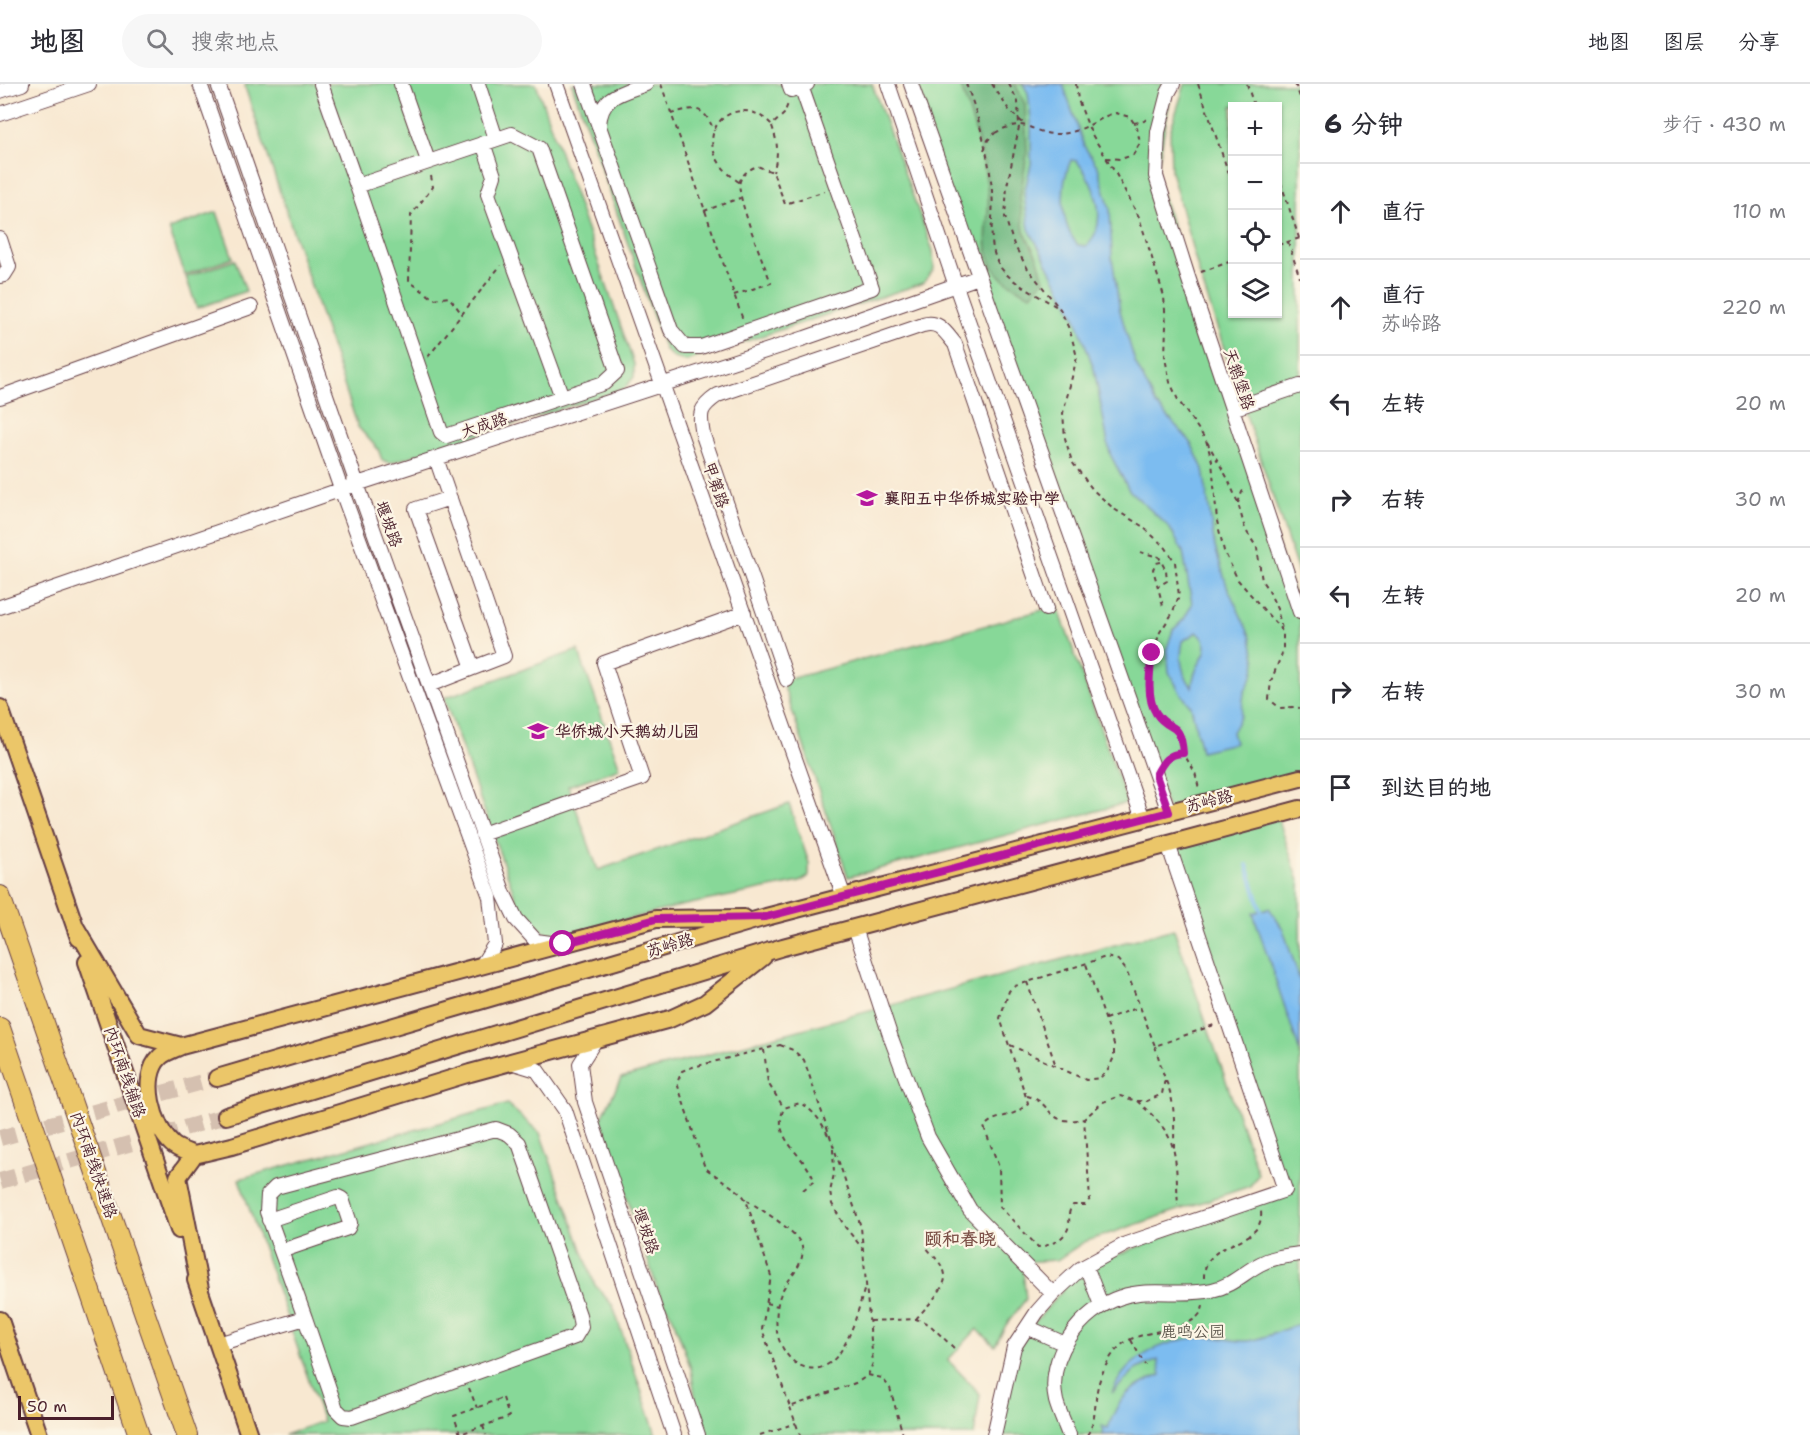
<!DOCTYPE html>
<html lang="zh">
<meta charset="utf-8">
<style>
:root{--surface:#fff;--page:#f7f7f7;--text:#2b2b33;--muted:#7c7c81;--line:#e1e1e2}
body{margin:0;font-family:"Shantell Sans","LXGW WenKai TC",sans-serif;background:var(--page);color:var(--text)}
.controls{position:absolute;right:18px;top:18px;display:grid;overflow:hidden;border-radius:0px;box-shadow:0 2px 4px #0004}
.controls button{width:54px;height:54px;display:grid;place-items:center;padding:0;border:0;border-bottom:2px solid var(--line);background:var(--surface);color:var(--text);font:30px sans-serif}
.scale{position:absolute;left:18px;bottom:15px;width:96px;box-sizing:border-box;padding-left:6px;border:3px solid #4a1f2b;border-top:0;font-size:16px;line-height:21px;white-space:nowrap;color:#4a1f2b;-webkit-text-stroke:4px #fcf5e5;paint-order:stroke}
.stop{position:absolute;width:18px;height:18px;margin:-14px;border:4px solid #b5179e;border-radius:50%;background:#fff}
.stop.end{background:#b5179e;border-color:#fff;box-shadow:0 2px 6px #0008}
.list{margin:0;padding:0;list-style:none}
h2{display:flex;justify-content:space-between;align-items:center;height:78px;margin:0;padding:0 24px;font-size:26px}
h2 small{font-size:20px;font-weight:400;color:var(--muted)}
.list li{display:grid;grid-template-columns:39px 1fr auto;gap:18px;align-items:center;box-sizing:border-box;height:96px;padding:0 24px;border-top:2px solid var(--line)}
.list b{display:block;font-size:22px;white-space:nowrap}
.list p{margin:0;font-size:20px;white-space:nowrap;color:var(--muted)}
.list em{font-size:20px;font-style:normal;color:var(--muted)}
.icon{flex:none;width:33px;height:33px;fill:none;stroke:currentColor;stroke-width:2;stroke-linecap:round;stroke-linejoin:round}
.map{position:relative;flex:none;width:1300px;height:1351px;overflow:hidden}
header{display:flex;align-items:center;gap:36px;box-sizing:border-box;height:84px;padding:0 30px;background:var(--surface);border-bottom:2px solid var(--line)}
header strong{font-size:28px}
nav{display:flex;gap:33px;margin-inline-start:auto;font-size:21px}
.search{width:420px;height:54px;background:var(--page);display:flex;align-items:center;gap:15px;box-sizing:border-box;padding:0 21px;border-radius:33px;color:var(--muted);font-size:22px}
main{display:flex}
aside{flex:1;background:var(--surface)}
.map>svg:first-child{display:block}
.green{fill:#87d898;stroke:#687c62;stroke-width:1.5;fill-rule:evenodd}
.forest{fill:#6db880;stroke:#5c6c56;stroke-width:1.5}
.water{fill:#7bbcf0;stroke:#626e8e;stroke-width:1.5;fill-rule:evenodd}
.lines{fill:none;stroke-linecap:round;stroke-linejoin:round}
.stream{stroke:#7bbcf0;stroke-width:4}
.major-tunnel{stroke:#d5c0b0;stroke-width:16;stroke-dasharray:16 8;stroke-linecap:butt}
.minor-casing{stroke:#643d44;stroke-width:16}
.major-casing{stroke:#643d44;stroke-width:20}
.highway-casing{stroke:#643d44;stroke-width:22}
.path{stroke:#643d44;stroke-width:2;stroke-dasharray:4.5 4.5;stroke-linecap:butt}
.minor{stroke:#fff;stroke-width:14}
.major{stroke:#ebc669;stroke-width:16}
.highway{stroke:#ebc669;stroke-width:20}
.path-bridge{stroke:#643d44;stroke-width:2;stroke-dasharray:4.5 4.5;stroke-linecap:butt}
.route{stroke:#b5179e;stroke-width:8}
.labels{text-anchor:middle;dominant-baseline:central;stroke-width:4.5;stroke-linejoin:round;paint-order:stroke}
.street-label{font-size:16px;fill:#4a1f2b;stroke:#fcf5e5}
.poi-label{font-size:16px;font-weight:bold;fill:#4a1f2b;stroke:#fcf5e5;text-anchor:start}
.park-label{font-size:16px;fill:#5c564c;stroke:#fcf5e5}
.neighbourhood-label{font-size:18px;font-weight:bold;fill:#7c5047;stroke:#fcf5e5}
</style>
<header>
<strong>地图</strong>
<div class="search"><svg class="icon" aria-label="search" viewBox="0 0 24 24"><circle cx="10" cy="10" r="6"/><path d="M15 15l6 6"/></svg>搜索地点</div>
<nav><a>地图</a><a>图层</a><a>分享</a></nav>
</header>
<main>
<div class="map">
<svg width="1300" height="1351" viewBox="0 0 1300 1351">
<rect width="100%" height="100%" fill="#fcf5e5"/>
<filter id="ink" filterUnits="userSpaceOnUse"><feTurbulence type="fractalNoise" baseFrequency=".0167" numOctaves="2"/><feDisplacementMap in="SourceGraphic" scale="12" xChannelSelector="R" yChannelSelector="G"/><feConvolveMatrix kernelMatrix="1 2 1 2 8 2 1 2 1" color-interpolation-filters="sRGB"/></filter>
<filter id="wash" filterUnits="userSpaceOnUse"><feTurbulence type="fractalNoise" baseFrequency=".008" numOctaves="4" result="noise"/><feDisplacementMap in="SourceGraphic" scale="24" xChannelSelector="R" yChannelSelector="G"/><feGaussianBlur stdDeviation="1.35" result="paint"/><feColorMatrix in="noise" values="0 0 0 0 0 0 0 0 0 0 0 0 0 0 0 0 0 1.4 0 .05"/><feComposite in="paint" operator="in"/></filter>
<g filter="url(#wash)">
<rect width="100%" height="100%" fill="#f8e8d1"/>
<path class="green" d="M246,0H536L634,280V293L624,305L390,379L382,376L378,365L358,343L245,3Z
M572,0H872L933,167L934,185L923,199L686,277L674,274L665,266Z
M911,0H1173L1156,92L1300,528V694L1169,728Z
M1185,0H1300V494L1199,189L1171,87L1170,47ZM1232,22H1278V230H1232Z
M217,128L233,174L185,191L169,145Z
M235,176L246,207L197,224L186,193Z
M1057,520L1127,719L848,793L782,597L1046,525Z
M578,566L620,684L568,702L598,786L789,720L809,779V792L800,798L680,822L570,850C538,854 533,842 517,818L444,614Z
M1277,731L1300,800V1351H994L1014,1263L1080,1185L1285,1106L1168,760Z
M1174,845L1258,1090L1250,1102L1084,1158L1057,1176L1022,1178L1026,1215L1006,1241L995,1262L977,1245L948,1276L980,1310L974,1351H707L696,1319L691,1285L673,1234L658,1207L601,1035L621,994Z
M507,1020L540,1049L595,1201L613,1222L656,1351H285L323,1337L239,1095Z"/>
<path class="forest" d="M960,0H1015L1025,20L1027,70L1020,114L1024,147L1038,175L1044,196L1031,211C1013,203 994,192 988,171C983,151 990,131 988,112C985,73 972,36 960,0Z"/>
<path class="water" d="M1023,0H1063L1084,62L1098,83L1110,125L1112,173L1120,227L1135,278L1156,320L1190,357L1203,385L1215,463L1227,502L1251,554L1256,578L1253,591L1244,609L1241,632L1232,648L1235,659L1201,667L1191,622L1181,610L1169,588L1167,564L1173,546L1184,535L1192,520L1183,468L1169,443L1129,406L1110,370L1094,285L1075,232L1029,145L1024,110L1031,80V35L1028,9ZM1071,76L1077,77C1095,100 1110,137 1087,162L1078,161C1059,140 1060,101 1071,76ZM1197,548C1215,563 1201,572 1195,589C1193,593 1193,599 1192,603C1181,588 1179,575 1183,557Z
M1269,824L1283,845L1300,897V968L1253,829Z
M1296,1241H1300V1351H1103L1102,1342L1108,1344C1119,1311 1130,1304 1161,1291L1158,1276L1135,1286L1112,1309C1127,1270 1171,1253 1211,1253C1223,1253 1234,1258 1247,1257C1264,1255 1280,1247 1296,1241Z"/>
<g class="lines">
<path class="stream" d="M1247,781L1262,829"/>
</g>
</g>
<g filter="url(#ink)">
<g class="lines">
<path class="major-tunnel" d="M0,1054L217,994
M0,1097L226,1032"/>
<g class="minor-casing">
<path id="minor" d="M200,0L341,405L490,813L495,860L482,881
M218,0L357,400L504,810L516,835L536,857L558,860
M321,0L357,102
M401,0L428,77
M478,0L496,55
M556,0L844,813
M584,0L671,246L685,263H701L872,204L801,2L807,0
M789,0L791,6L801,2
M888,0L956,202L1143,735
M911,0L1169,728
M1173,0L1168,9L1158,48L1156,92L1188,193L1300,528
M0,7L22,0
M0,30L89,0
M599,41C601,11 621,9 646,0
M512,50L539,64L617,287L604,299L446,352L441,348L357,102Z
M483,59L494,92L488,110L562,313
M0,155L9,183L4,191L0,192
M0,313L251,223
M1232,325L1300,302
M450,414L416,425L473,584
M0,523L357,400L805,254L979,193
M787,596L703,351C699,329 699,324 718,311L923,241C939,236 945,248 955,260L1046,525
M429,601L504,572L436,374
M482,750L642,694L604,579L744,529
M855,844L891,954L928,1053L970,1126L1053,1210
M596,955L580,980L585,1018L698,1351
M511,978L537,986L565,1026L674,1351
M269,1136L338,1113L342,1115L350,1139L348,1144L281,1167
M1086,1182L1101,1221
M1027,1243L1065,1260
M218,1260L305,1234L336,1325L343,1332L352,1333L575,1253L581,1243L579,1231L519,1059L509,1050L496,1045L276,1103L268,1111L267,1128L305,1234
M994,1351L1014,1263L1037,1228L1053,1210L1080,1185L1126,1160L1285,1106L1168,760
M1069,1351C1065,1340 1059,1328 1056,1317C1046,1273 1080,1226 1121,1213C1150,1203 1182,1213 1212,1206C1232,1202 1243,1189 1260,1180C1273,1173 1286,1172 1300,1170"/>
</g>
<g class="major-casing">
<path id="major" d="M0,624L79,854
M76,844L139,951L181,962L656,835L744,834
M87,878L179,1146
M181,962C175,965 165,968 160,973C139,993 153,1043 172,1060C177,1065 187,1068 194,1071
M217,994L766,833L1300,694
M226,1032L783,863L1300,725
M196,1196L249,1351
M200,1205L178,1093L194,1071L232,1062L470,989L670,935L705,919L763,873
M0,1236L39,1351"/>
</g>
<g class="highway-casing">
<path id="highway" d="M0,812L187,1351
M0,944L139,1351"/>
</g>
<path class="path" d="M661,0L743,236
M966,0C978,29 990,76 992,107C995,132 985,161 1001,184C1015,202 1039,211 1057,223
M1009,0L1018,18L1019,43L1007,102L1005,133L1014,161L1028,185L1060,225L1070,247L1077,273L1063,329L1065,354L1072,378L1093,406L1114,425L1142,442L1166,464L1175,478L1179,512L1172,530L1160,548L1153,569L1148,598L1155,629L1168,641L1174,643L1182,652L1183,669
M1076,0L1078,16L1091,49L1116,90L1139,133L1164,212L1166,241L1165,274L1170,298L1178,316L1206,356L1212,377L1217,437L1224,467L1238,496L1283,548V567L1271,597L1269,615L1280,624L1294,623L1300,624
M1198,0L1232,99
M1247,0L1254,22
M1295,0L1300,13
M671,30C696,22 704,22 714,47
M1134,39L1144,37L1148,34
M772,42C778,60 779,69 773,88
M984,66L988,56L995,49
M1106,74L1121,75L1133,71L1140,59L1137,44L1130,33L1116,29L1108,31
M1278,90L1299,154
M431,92L433,103L411,131L409,197L434,215L449,213L462,230
M739,98C678,55 735,1 772,41L784,30L789,17
M704,127L740,114
M1288,158L1300,194
M1278,161L1300,154
M1201,188L1232,177
M734,211L771,199C765,182 735,111 740,97C743,89 750,85 757,82L773,88L785,120L825,107
M428,273L501,181
M1207,358L1228,395L1238,419L1245,445L1257,464L1262,497L1269,507L1277,525L1282,545
M1238,419L1242,408L1246,404
M1140,468L1159,473L1166,487L1167,497L1157,503
M1161,478L1156,479L1153,485L1163,522
M1164,676L1175,669H1183L1195,688L1199,705
M1027,898L1056,982
M1105,935L1140,923
M780,961L793,966L804,976L861,1143L873,1279L868,1291L858,1298L790,1323L762,1245L771,1192L746,1116L741,1109L705,1084L677,999L682,987L689,984Z
M1010,961L1086,996L1100,994L1108,986L1114,973V960L1086,880
M1155,962L1165,995L1162,1010L1147,1017H1137L1120,1012L1103,1018L1084,1035L1090,1115L1085,1121H1073C1067,1129 1070,1132 1069,1140C1068,1154 1050,1162 1038,1163L1000,1123L999,1083L984,1043C996,1029 1012,1036 1028,1019L1000,934L1009,907L1015,902L1106,873L1118,876L1126,886L1155,962L1214,941
M764,966L768,999L784,1024
M1166,997C1176,1020 1174,1041 1174,1065
M1027,1012C1054,1018 1044,1043 1084,1035
M1137,1017C1148,1027 1158,1036 1166,1048C1179,1068 1176,1098 1178,1121
M833,1065L834,1090L830,1108L832,1120L845,1143L863,1165
M803,1106L814,1097C807,1071 770,1056 784,1024L800,1019C814,1027 821,1037 828,1051
M747,1116C761,1126 798,1147 802,1163C806,1182 785,1196 780,1212C776,1223 776,1237 777,1248C779,1260 788,1276 799,1281C842,1301 856,1232 865,1203
M1204,1194C1203,1153 1265,1165 1261,1127
M766,1219L778,1222
M916,1235C924,1225 947,1204 945,1191C944,1181 932,1171 926,1163
M870,1237L916,1235L929,1240L957,1267
M1131,1256L1145,1281
M868,1291L882,1294L890,1304L903,1351
M469,1304L477,1324
M503,1314L509,1333L460,1350L454,1332Z
M790,1323L800,1351
M483,1342L486,1351
M760,1351L796,1339
M1087,1351C1097,1337 1094,1318 1098,1302C1102,1287 1111,1268 1124,1259C1144,1244 1201,1248 1203,1221"/>
<use href="#minor" class="minor"/>
<use href="#major" class="major"/>
<use href="#highway" class="highway"/>
<path class="path-bridge" d="M992,0L1009,26L1024,40
M995,49C1029,30 1029,51 1059,50C1077,49 1092,40 1108,31"/>
</g>
</g>
<g class="lines" filter="url(#ink)">
<path class="route" d="M563,860L656,835L766,833L1169,728L1156,691C1163,678 1167,670 1183,669C1180,634 1170,650 1156,629C1146,614 1150,586 1152,569"/>
</g>
<defs>
<g id="school-bare" transform="scale(1.62)"><path d="M0-5L7-2L0 1L-7-2ZM-4 1L0 2.5L4 1V4Q0 6-4 4Z" fill="#b5179e" stroke="#fcf5e5" stroke-width="2.5" paint-order="stroke"/></g>
</defs>
<g fill-rule="evenodd">
<use href="#school-bare" x="867" y="414"/>
<use href="#school-bare" x="538" y="647"/>
</g>
<g class="labels">
<g class="street-label">
<text transform="translate(1239 295) rotate(71)">天鹅堡路</text>
<text transform="translate(484 341) rotate(-18)">大成路</text>
<text transform="translate(716 401) rotate(71)">甲第路</text>
<text transform="translate(389 440) rotate(70)">堰坡路</text>
<text transform="translate(1209 717) rotate(-15)">苏岭路</text>
<text transform="translate(670 861) rotate(-16)">苏岭路</text>
<text transform="translate(125 988) rotate(71)">内环南线辅路</text>
<text transform="translate(94 1081) rotate(71)">内环南线快速路</text>
<text transform="translate(646 1147) rotate(71)">堰坡路</text>
</g>
<g class="poi-label">
<text x="884" y="414">襄阳五中华侨城实验中学</text>
<text x="555" y="647">华侨城小天鹅幼儿园</text>
</g>
<g class="park-label">
<text x="1193" y="1247">鹿鸣公园</text>
</g>
<g class="neighbourhood-label">
<text x="960" y="1155">颐和春晓</text>
</g>
</g>
</svg>
<div class="controls">
<button>+</button>
<button>−</button>
<button><svg class="icon" aria-label="locate" viewBox="0 0 24 24"><circle cx="12" cy="12" r="6"/><path d="M12 2v4M12 18v4M2 12h4M18 12h4"/></svg></button>
<button><svg class="icon" aria-label="layers" viewBox="0 0 24 24"><path d="M12 4l9 5-9 5-9-5zM3 14l9 5 9-5"/></svg></button>
</div>
<div class="scale">50 m</div>
<div class="stop" style="left:563px;top:860px"></div>
<div class="stop end" style="left:1152px;top:569px"></div>
</div>
<aside>
<h2>6 分钟<small>步行 · 430 m</small></h2>
<ul class="list">
<li><svg class="icon" aria-label="ahead" viewBox="0 0 24 24"><path d="M12 20V5M6 11l6-6 6 6"/></svg><div><b>直行</b></div><em>110 m</em></li>
<li><svg class="icon" aria-label="ahead" viewBox="0 0 24 24"><path d="M12 20V5M6 11l6-6 6 6"/></svg><div><b>直行</b><p>苏岭路</p></div><em>220 m</em></li>
<li><svg class="icon" aria-label="left" viewBox="0 0 24 24"><path d="M17 20v-9H6M10 6l-5 5 5 5"/></svg><div><b>左转</b></div><em>20 m</em></li>
<li><svg class="icon" aria-label="right" viewBox="0 0 24 24"><path d="M7 20v-9h11M14 6l5 5-5 5"/></svg><div><b>右转</b></div><em>30 m</em></li>
<li><svg class="icon" aria-label="left" viewBox="0 0 24 24"><path d="M17 20v-9H6M10 6l-5 5 5 5"/></svg><div><b>左转</b></div><em>20 m</em></li>
<li><svg class="icon" aria-label="right" viewBox="0 0 24 24"><path d="M7 20v-9h11M14 6l5 5-5 5"/></svg><div><b>右转</b></div><em>30 m</em></li>
<li><svg class="icon" aria-label="arrive" viewBox="0 0 24 24"><path d="M6 21V4h12l-3 4 3 4H6"/></svg><div><b>到达目的地</b></div></li>
</ul>
</aside>
</main>
